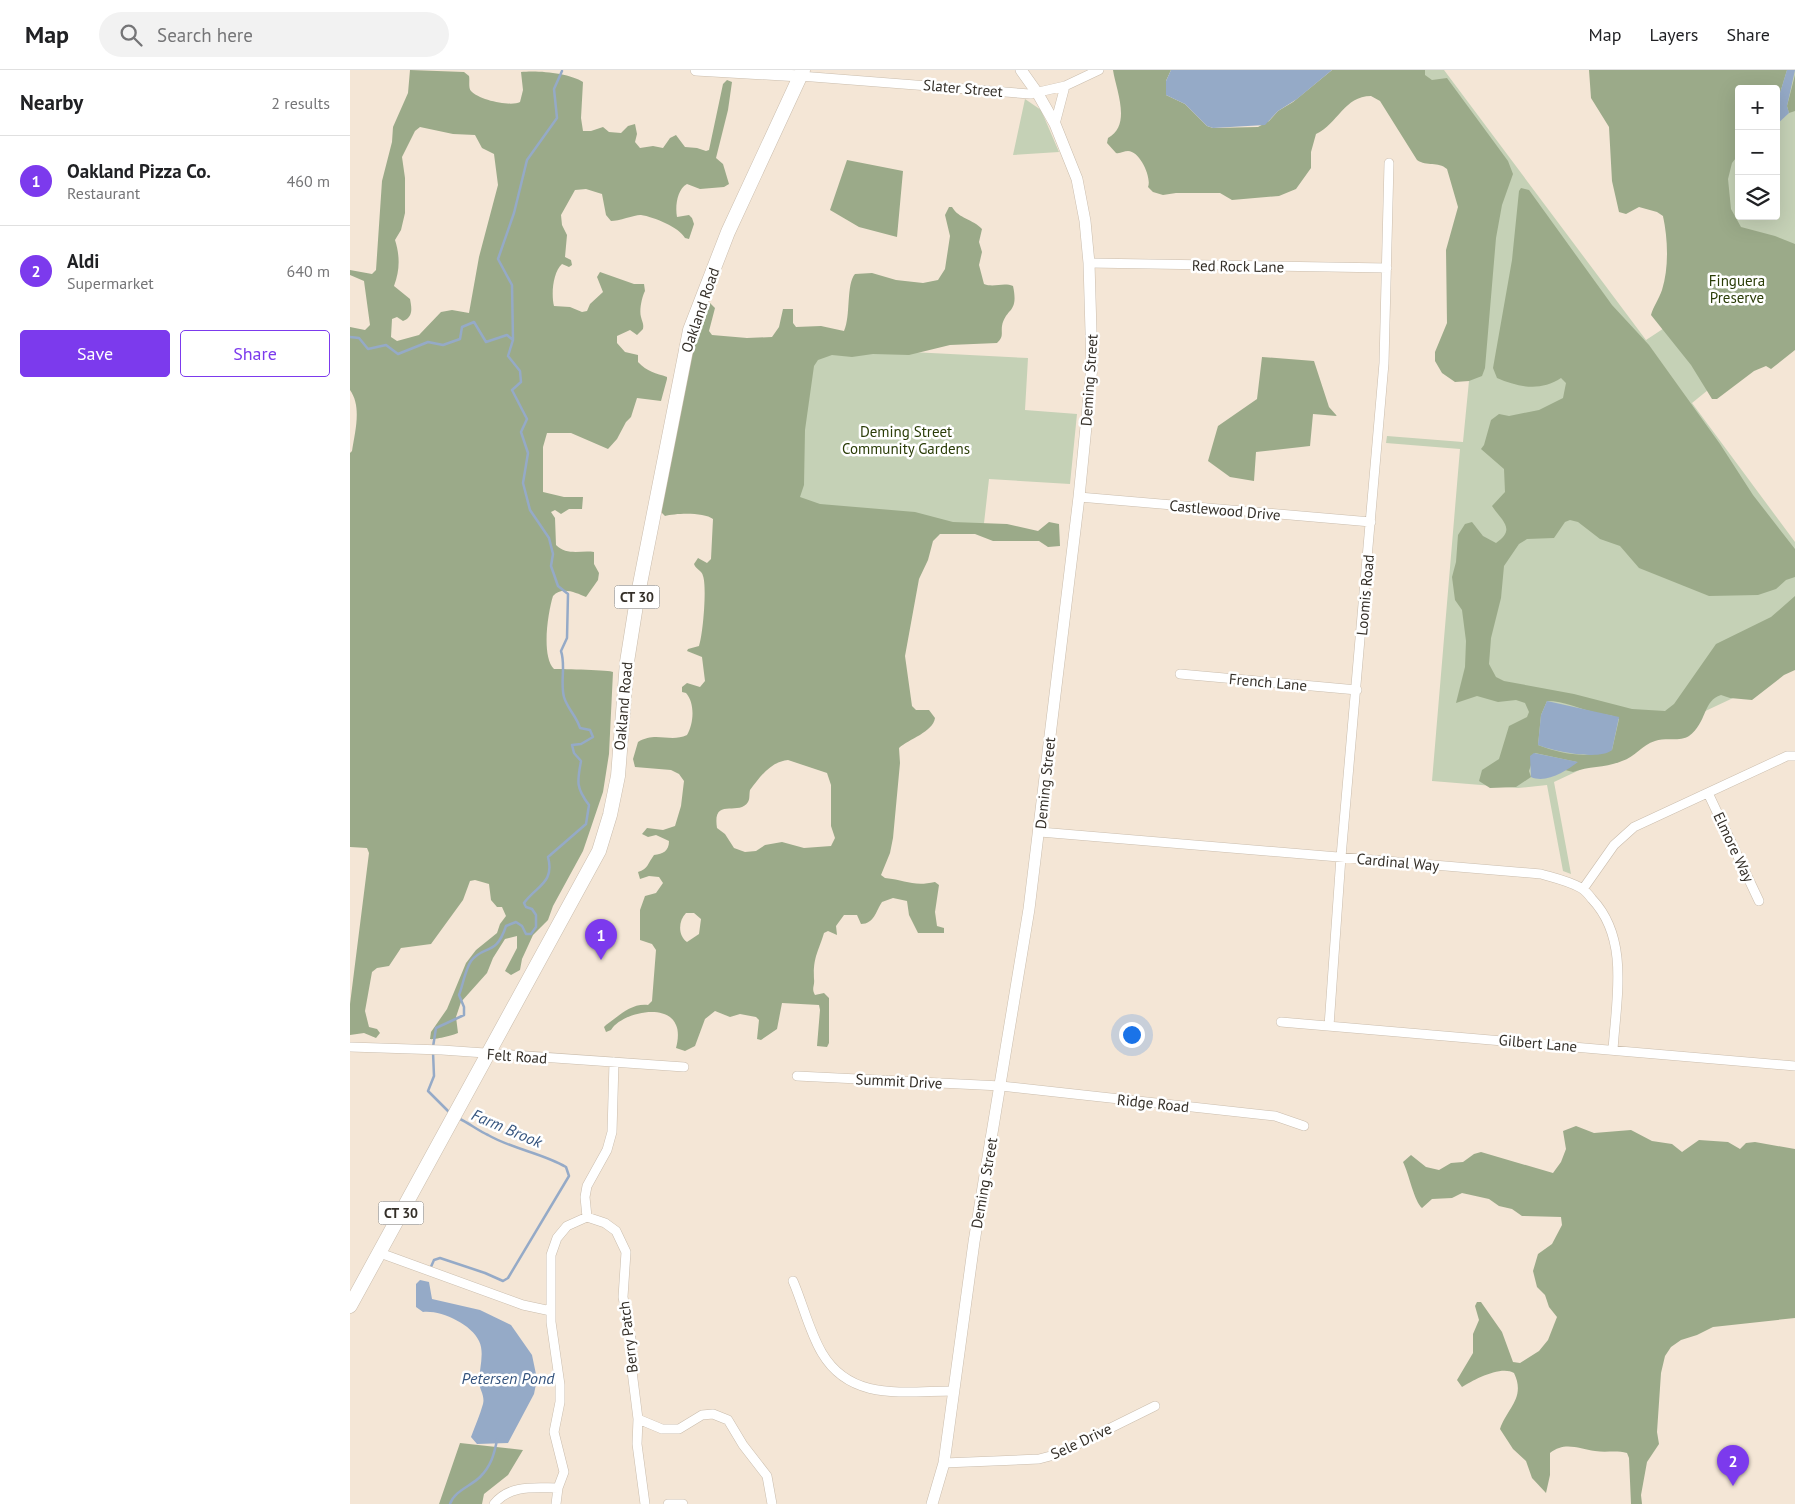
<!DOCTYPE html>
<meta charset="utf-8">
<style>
:root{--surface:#fff;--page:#f2f2f2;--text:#202124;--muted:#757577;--line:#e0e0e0;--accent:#7c3aed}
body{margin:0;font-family:"PT Sans",sans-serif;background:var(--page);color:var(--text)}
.controls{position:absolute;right:15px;top:15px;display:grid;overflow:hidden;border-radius:5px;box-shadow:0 5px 20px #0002}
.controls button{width:45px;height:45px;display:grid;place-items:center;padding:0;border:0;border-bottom:1px solid var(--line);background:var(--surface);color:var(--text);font:25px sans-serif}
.you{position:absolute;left:781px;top:964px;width:18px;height:18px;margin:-12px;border:4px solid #fff;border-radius:50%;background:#1a73e8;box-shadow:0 0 0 8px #1a73e833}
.badge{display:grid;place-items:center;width:32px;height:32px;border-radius:50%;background:var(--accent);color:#fff;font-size:16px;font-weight:700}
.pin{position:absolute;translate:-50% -41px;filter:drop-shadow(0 1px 2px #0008)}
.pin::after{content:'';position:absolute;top:26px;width:18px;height:15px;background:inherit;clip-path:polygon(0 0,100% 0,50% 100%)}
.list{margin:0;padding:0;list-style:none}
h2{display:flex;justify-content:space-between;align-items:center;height:65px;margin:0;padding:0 20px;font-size:21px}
h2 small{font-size:16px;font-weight:400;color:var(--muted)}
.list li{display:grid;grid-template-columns:32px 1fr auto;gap:15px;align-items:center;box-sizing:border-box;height:90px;padding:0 20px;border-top:1px solid var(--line)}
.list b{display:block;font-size:19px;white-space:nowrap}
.list p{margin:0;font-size:16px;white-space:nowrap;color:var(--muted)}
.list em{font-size:16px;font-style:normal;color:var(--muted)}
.actions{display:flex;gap:10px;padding:15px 20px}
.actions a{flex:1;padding:11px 0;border:1px solid var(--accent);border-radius:5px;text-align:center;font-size:18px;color:var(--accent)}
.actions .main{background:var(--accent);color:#fff}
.icon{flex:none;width:28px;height:28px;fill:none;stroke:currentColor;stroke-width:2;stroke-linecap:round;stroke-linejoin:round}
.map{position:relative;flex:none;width:1445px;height:1434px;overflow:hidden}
header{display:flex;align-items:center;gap:30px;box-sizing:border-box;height:70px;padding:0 25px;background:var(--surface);border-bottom:1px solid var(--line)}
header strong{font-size:24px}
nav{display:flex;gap:28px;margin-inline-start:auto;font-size:18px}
.search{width:350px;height:45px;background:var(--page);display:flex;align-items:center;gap:12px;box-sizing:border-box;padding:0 18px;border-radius:28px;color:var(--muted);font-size:19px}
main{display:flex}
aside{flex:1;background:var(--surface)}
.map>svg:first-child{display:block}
.green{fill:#c5d1b6;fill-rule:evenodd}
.forest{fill:#9baa89;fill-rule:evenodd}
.water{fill:#95aac7}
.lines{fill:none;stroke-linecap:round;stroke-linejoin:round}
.stream{stroke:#95aac7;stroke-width:2.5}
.minor-casing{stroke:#cabdad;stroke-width:10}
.tertiary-casing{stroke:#cabdad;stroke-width:12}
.primary-casing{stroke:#cabdad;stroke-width:15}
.minor{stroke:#fff;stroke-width:9}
.tertiary{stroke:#fff;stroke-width:11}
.primary{stroke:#fff;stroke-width:14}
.labels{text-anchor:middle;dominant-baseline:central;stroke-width:5;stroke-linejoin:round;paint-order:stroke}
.shield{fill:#fff;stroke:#716d68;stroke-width:1}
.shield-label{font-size:14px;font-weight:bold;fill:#342f28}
.street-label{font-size:15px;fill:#342f28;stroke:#fff}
.park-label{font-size:15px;fill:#2b3d08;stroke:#fff}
.water-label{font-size:16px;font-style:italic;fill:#35547e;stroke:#fff}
</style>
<header>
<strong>Map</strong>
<div class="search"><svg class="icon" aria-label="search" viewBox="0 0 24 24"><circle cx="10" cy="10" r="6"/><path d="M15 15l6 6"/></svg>Search here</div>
<nav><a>Map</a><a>Layers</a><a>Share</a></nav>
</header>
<main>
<aside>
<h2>Nearby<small>2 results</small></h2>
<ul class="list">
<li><span class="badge">1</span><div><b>Oakland Pizza Co.</b><p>Restaurant</p></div><em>460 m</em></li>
<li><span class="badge">2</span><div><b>Aldi</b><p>Supermarket</p></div><em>640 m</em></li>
</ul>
<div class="actions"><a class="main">Save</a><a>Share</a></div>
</aside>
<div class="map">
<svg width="1445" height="1434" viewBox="0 0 1445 1434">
<rect width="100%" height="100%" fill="#f4e6d6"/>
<path class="green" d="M1030,0H1094L1296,270L1325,251L1332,194L1255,0H1445V240L1422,268L1342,333L1445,472V599L1204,712L1221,804L1213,801L1197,715L1168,718L1082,711L1110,379L1036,373L1037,366L1113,372L1137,128ZM1389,19H1426V146H1389Z
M675,29L691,40L709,82L663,85Z
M349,271L678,288L675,340L727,344L720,414L639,409L633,462L316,440Z"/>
<path class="forest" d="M60,0L114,2L119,6C120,10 118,18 121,21C129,30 161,37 170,32L173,20L171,2C187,0 220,3 233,12L231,48L233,61H241L253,57L259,62L271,63L278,56L285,54L287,64L285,72L290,78L303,76L313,78L320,68L326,65L335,77L347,78L356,81L359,80L373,14L377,10L382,12L378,40L366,88L373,94L379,114L374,117L350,119L337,114C327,119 325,137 327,147L339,145L342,148L344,154L339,169L335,168C329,157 304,147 291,145C287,144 269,151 261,151L256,145L252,124L236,119L225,120L211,145L212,155L217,165L215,187L221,190L222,195L219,197L212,194C203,202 201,224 204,236L220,237L232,242L237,241L240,234L253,222L247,207L250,202L284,214H294L295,221C292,226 289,241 291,247C292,252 294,253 293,259L287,265L280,260L267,266V273L275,282L288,285V292C297,302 306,303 317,307V309L311,331L287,328L281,347L276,352L267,369L258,379L221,363H197L193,377V422L214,427H233L232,439H219L211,444L205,440L201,442L205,448L206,475C217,486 231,480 244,482V494L249,503L248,510L236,527C226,523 212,516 203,526C198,542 191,586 204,599C213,599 261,600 263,602L259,684L253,722L233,781L203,836L198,850L183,865L172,889L170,900L161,905L155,901L167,878V866L155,869L143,888L137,903L111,932L106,947L108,963C104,965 84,970 80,969L81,962L97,939L116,893L126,880L147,863L150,854L156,846L152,837H147L141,830L139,814L125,810L120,811L113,830L81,874L51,878L39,896L27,898L22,902L15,941L19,957L27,959L30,963L26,968L14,963L0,965V934L19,783L17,778L0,777V383L2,381C5,361 12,337 0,320V257L15,260L20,255L14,211L0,205V200L22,204L26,200L32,111L42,72L43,57L58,23ZM70,57L103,64L125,65L132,78L144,84L148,115L129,187L119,243L102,240L91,242L69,265L47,271L41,267L42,249L47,247L53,251C63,247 62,239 60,229L44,216C50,200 50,186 45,170L51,160L55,143V108L52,87L65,61Z
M763,0H821L816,11V25L835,34L857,56L863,58L908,57L919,51L928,41L943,32L982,0H1075V5L1082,10L1097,8L1158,91L1163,104L1152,135L1146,168L1135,298L1132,306L1119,311L1105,312L1092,303L1085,291V282L1097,253L1096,180L1108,137L1097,99C1088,91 1077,97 1067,90L1030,31L1021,26C994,26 988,54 966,64L961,82V98L946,119L929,126L882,130L870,123H826L813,125L803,122L798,117C802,108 790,81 778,81C774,81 770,84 766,83L757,73L758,68C782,55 766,20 763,0Z
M1239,0H1437L1426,36V19H1389V84L1382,93L1378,109L1381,139L1391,157L1425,166L1445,174V280L1421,299L1416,296L1404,301L1367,329H1362L1341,295L1301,245C1303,237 1309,229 1312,220C1319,198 1318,169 1313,146L1307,142L1289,137L1276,144L1269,142L1262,111L1259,57L1241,28Z
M1445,5V41L1439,43L1437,36Z
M497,90L553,101L547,167L509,157L480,140Z
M1171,118L1179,120L1262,235L1299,275L1370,374L1403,425L1445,479V507L1436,510L1426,519L1408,525L1359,526L1289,498L1270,476L1250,469L1228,452L1220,450L1215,452L1204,468L1177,469L1169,474L1154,496L1151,528L1141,568L1139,594L1146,607L1154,611L1224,624L1282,639L1315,641L1324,634L1366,574L1421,547L1445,526V600L1434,605L1402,630L1380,628L1371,625C1353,630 1357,653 1339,666C1330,672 1316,667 1305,671C1292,675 1285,687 1272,691C1256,698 1239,696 1223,702L1215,700L1227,692L1185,683L1179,701L1181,707L1166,717L1140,718L1129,711L1132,700L1149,689L1159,656L1177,647L1179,642L1175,633L1166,630L1148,632L1127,626L1106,633L1115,597L1116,571L1112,540L1105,530L1102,507L1106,492L1108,465L1115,454L1122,452L1133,466L1146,473C1167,459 1151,450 1142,436L1155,422L1154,399L1131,379L1134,375L1141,350L1149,344L1159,346L1189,340L1213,328L1216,313L1211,308C1190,322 1168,317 1147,308L1143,298L1162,190L1169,121ZM1197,631C1214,631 1230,639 1247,643C1255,645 1262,644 1269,649L1262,680C1238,689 1211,684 1188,675L1191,645Z
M599,137H602C609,149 623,149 632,159L629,172L632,182L629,195L634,214C644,218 653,212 663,216C669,244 656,237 652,256C651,263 654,267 647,273L600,275L559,285L523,284L502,287L482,285L468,290L464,296L455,360L454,415L450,427L470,434L565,442L603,452L657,454L688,461L699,452L709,454L710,476L698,477L689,471H643L625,464H590L583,471L578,490L569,509L555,586L562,636L566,640H579L585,648C583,662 559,669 549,678L550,693L543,768L540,783L531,805L535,808C556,810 563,817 585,812L589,815L585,842L587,856L594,858V863H568L559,845L557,831L543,828L532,832C526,841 524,854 511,854L507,845H494L486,856L487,865L478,861L474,863C468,883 463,887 464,909C465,916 461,918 465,925L474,923L479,928V973L477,977L467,976L470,940L469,935L432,933L427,959L411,970L407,969L409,950L406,947L390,944L380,947L365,941L355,949L345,976L335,981L326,978C328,971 329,961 326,955C317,932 271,943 261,960L256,962L254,957L256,955C269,946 281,933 298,935L302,931L306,880L302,874L290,870V840L295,826L306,823L313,813L309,807L299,806L290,809L288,802C298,799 298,793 304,785C313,784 319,781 319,771L306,765L298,767L292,764L297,758L313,760L325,756L331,736L334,711L329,704L321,700L285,697L283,689L288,672C306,661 320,673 337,665C344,653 345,633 336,623L332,622V617L337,613L350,617L355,611L352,587L337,581L338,579L349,576C353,565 357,517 353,506C352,500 346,500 344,494L348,488L357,493L361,489L363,449C354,442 326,443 315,446L311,442L342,263L357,233H360L365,238L359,261L362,265L397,268L422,267L429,257L433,239H443V253L446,257L471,256L494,261C501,246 496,214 505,204L522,203L546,210L573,213L588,210L595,199L600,166L595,145ZM438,690L477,703L481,715V756L485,768L481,776L454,778L432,772L415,775L406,781L395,782L384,778L375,764L367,758C362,726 389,747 398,732C400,729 399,725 400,720C410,707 420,692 438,690ZM336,843H344L351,849L349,864L337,872C328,866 328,851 336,843Z
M912,287L964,291L979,337L987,346L963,344L960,376L906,382L904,411L880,407L858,391L868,356L907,329Z
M1226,1056L1244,1063L1281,1060L1302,1071L1322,1074L1332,1082L1349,1070L1378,1072L1390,1079L1396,1073L1405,1072L1445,1079V1248L1363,1257L1347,1265L1331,1270L1321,1277L1315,1286L1311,1303L1307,1362L1309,1374L1297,1392L1291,1425L1292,1434H1281L1279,1388L1277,1383C1266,1380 1256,1383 1245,1381C1229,1379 1215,1371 1200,1383V1405L1196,1423L1182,1408L1176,1391L1163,1379L1150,1359C1157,1338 1176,1328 1164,1303C1151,1295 1123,1310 1112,1317L1107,1310L1123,1283V1264L1129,1250L1125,1236L1127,1232H1131L1152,1262L1163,1292L1170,1293L1189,1281L1198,1270L1207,1247L1199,1237L1195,1225L1187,1217L1183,1201L1188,1184L1202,1174L1212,1155L1211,1147L1172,1146L1162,1139L1149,1136L1139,1129L1112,1123L1102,1128L1082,1129L1072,1138C1064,1131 1059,1104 1053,1092L1061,1085L1076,1097L1089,1100L1101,1093L1113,1092L1124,1084L1131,1082L1203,1103L1211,1092L1216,1079L1213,1061Z
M110,1373L173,1380L158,1405L134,1424L132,1434H89Z"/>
<path class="water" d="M821,0H982L947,29L928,41L915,55L863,58L857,56L835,34L816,25V11Z
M1437,0H1445L1437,36L1439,43L1426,55V36Z
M1197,631L1269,647L1262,680C1249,691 1203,681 1188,675L1191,645Z
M1184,683L1228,692C1216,701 1196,714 1181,707L1180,686Z
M70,1210L79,1212L82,1229L130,1240L161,1255L182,1285L187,1309L184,1324L158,1373L127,1374L121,1367C125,1356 130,1345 133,1334C135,1326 130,1320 129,1313C129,1299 135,1283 129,1271C121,1254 91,1240 73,1242L66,1237V1214Z"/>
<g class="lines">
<path class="stream" d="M0,267L9,268L18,279L36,275L48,284L78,272L93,275L110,269L112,257L124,252L136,272L157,265L163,270L158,286L170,301L171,312L162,320L177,349L171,362L178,383L173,413L180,440L199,468L203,484L201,496L208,516L218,524L217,568L211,581C216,596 210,612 214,627C217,638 227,647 230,658L240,660L243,667L231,674L222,675L224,683L231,691C227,712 226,718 239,735L236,754L198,787C205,813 186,816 174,833L176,837L182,839L186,845V857L181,864H176L172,856L166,852L156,856C146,887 134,874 121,891C115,900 113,915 109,925L114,937V945L86,958L83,977
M163,270L162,215L148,189L164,143L177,90L207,48L204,19L212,1
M83,982L84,1006L78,1021L101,1044
M80,1199L84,1190L90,1188L135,1203L153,1211L158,1208L219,1106L216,1097C192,1083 162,1079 138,1065C127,1060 119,1053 108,1048
M100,1434C104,1421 121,1416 130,1407C141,1396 144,1385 147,1370"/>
<g class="minor-casing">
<path id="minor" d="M450,6L680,24L715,16L749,0
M705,54L715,16
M739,193L1037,198
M729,427L1021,452
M830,604L1007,620
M1358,723L1409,831
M690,762L1191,804C1205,808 1219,811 1231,818C1236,821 1239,825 1242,829C1280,869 1266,930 1263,980
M1233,819L1264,775L1284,757L1437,686H1445
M931,952L1445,996
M979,956L991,787L1034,293L1039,93
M0,977L92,980L334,997
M447,1006L651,1016L925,1046L954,1056
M237,1147L235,1127L237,1116L257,1080L262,1062L264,992
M30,1183L173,1235L201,1241
M443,1211C453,1234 459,1261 472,1283C501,1332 554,1321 603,1321
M288,1349L312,1359H329L352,1345L363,1344L378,1350L393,1375L417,1406L422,1434
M594,1393L689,1389L708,1384L805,1336
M144,1434C160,1414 185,1418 208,1418
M206,1434L208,1418L214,1402L204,1362L210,1332V1315L201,1252V1185L207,1168L217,1156L237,1147L255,1153L266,1161L276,1182L273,1227L282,1274V1301L288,1349L287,1374L295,1434
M318,1434H333"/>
</g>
<g class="tertiary-casing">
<path id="tertiary" d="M346,0L450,6
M582,1434L594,1393L624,1172L679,839L729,427L742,296L739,193L735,151L727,109L705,54L688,24L671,0"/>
</g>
<g class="primary-casing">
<path id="primary" d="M0,1236L249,781L260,745L268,706L277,592L287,529L340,260L378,162L453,0"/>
</g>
<use href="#minor" class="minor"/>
<use href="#tertiary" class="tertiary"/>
<use href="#primary" class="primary"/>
</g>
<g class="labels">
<g class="shield">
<rect x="264.5" y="515.5" width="45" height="23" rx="4"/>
<rect x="28.5" y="1131.5" width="45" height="23" rx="4"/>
</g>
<g class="shield-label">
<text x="287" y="527">CT 30</text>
<text x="51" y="1143">CT 30</text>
</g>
<g class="street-label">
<text transform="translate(613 18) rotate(5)">Slater Street</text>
<text transform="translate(888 196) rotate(1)">Red Rock Lane</text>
<text transform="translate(350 240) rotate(-71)">Oakland Road</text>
<text transform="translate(739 310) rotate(-86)">Deming Street</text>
<text transform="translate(875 440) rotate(5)">Castlewood Drive</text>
<text transform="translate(1015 525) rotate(-85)">Loomis Road</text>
<text transform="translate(918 612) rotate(5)">French Lane</text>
<text transform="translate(273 636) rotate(-85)">Oakland Road</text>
<text transform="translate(695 713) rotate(-84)">Deming Street</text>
<text transform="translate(1384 777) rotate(65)">Elmore Way</text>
<text transform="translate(1048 792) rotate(5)">Cardinal Way</text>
<text transform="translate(1188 973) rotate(5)">Gilbert Lane</text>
<text transform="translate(167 986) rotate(4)">Felt Road</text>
<text transform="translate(549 1011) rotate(3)">Summit Drive</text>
<text transform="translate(803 1033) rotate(6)">Ridge Road</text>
<text transform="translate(634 1113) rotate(-80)">Deming Street</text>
<text transform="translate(278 1267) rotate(-97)">Berry Patch</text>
<text transform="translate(731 1371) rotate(-25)">Sele Drive</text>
</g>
<g class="park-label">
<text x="1387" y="210">Finguera<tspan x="1387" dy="17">Preserve</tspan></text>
<text x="556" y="361">Deming Street<tspan x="556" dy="17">Community Gardens</tspan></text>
</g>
<g class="water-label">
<text transform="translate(157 1058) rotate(23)">Farm Brook</text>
<text x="158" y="1308">Petersen Pond</text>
</g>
</g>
</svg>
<div class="controls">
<button>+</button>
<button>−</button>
<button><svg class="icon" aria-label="layers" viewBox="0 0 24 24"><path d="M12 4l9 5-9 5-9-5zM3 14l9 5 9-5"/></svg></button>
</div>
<div class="you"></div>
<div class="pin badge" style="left:251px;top:890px">1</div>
<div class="pin badge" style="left:1383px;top:1416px">2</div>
</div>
</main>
